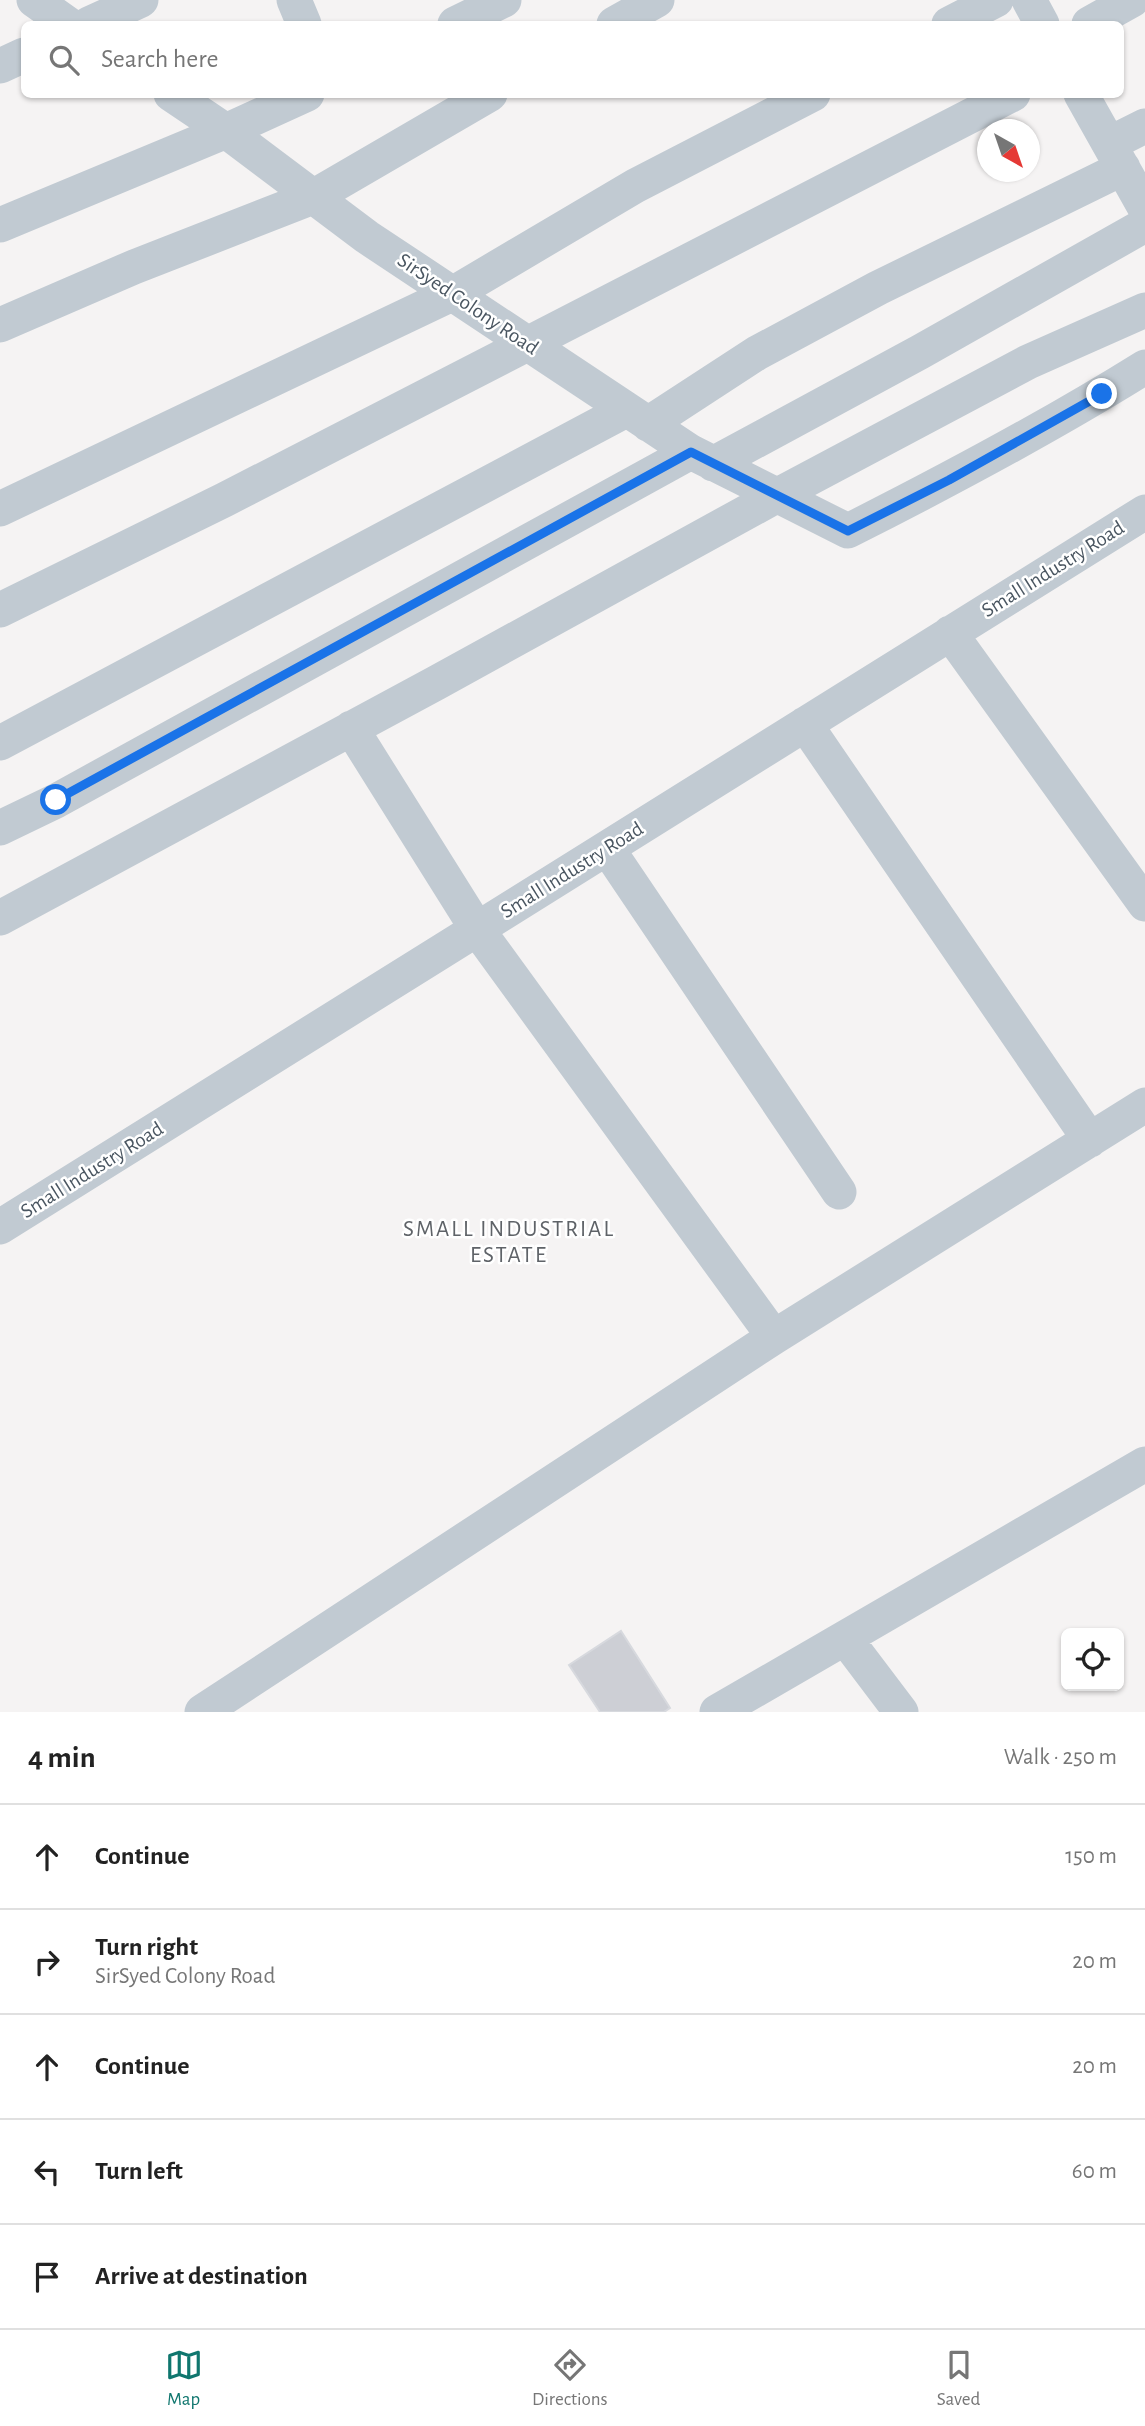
<!DOCTYPE html>
<meta charset="utf-8">
<style>
:root{--surface:#fff;--page:#f2f2f2;--text:#222;--muted:#767676;--line:#e0e0e0;--accent:#0f766e}
body{margin:0;font-family:"Alegreya Sans",sans-serif;background:var(--page);color:var(--text)}
.controls{position:absolute;right:21px;bottom:21px;display:grid;overflow:hidden;border-radius:10px;box-shadow:0 2px 5px #0004}
.controls button{width:63px;height:63px;display:grid;place-items:center;padding:0;border:0;border-bottom:2px solid var(--line);background:var(--surface);color:var(--text);font:35px sans-serif}
.compass{position:absolute;left:977px;top:119px;width:63px;height:63px;border-radius:50%;background:var(--surface);box-shadow:0 2px 5px #0004;rotate:140deg}
.stop{position:absolute;width:21px;height:21px;margin:-16px;border:5px solid #1a73e8;border-radius:50%;background:#fff}
.stop.end{background:#1a73e8;border-color:#fff;box-shadow:0 2px 7px #0008}
.list{margin:0;padding:0;list-style:none}
h2{display:flex;justify-content:space-between;align-items:center;height:91px;margin:0;padding:0 28px;font-size:30px}
h2 small{font-size:23px;font-weight:400;color:var(--muted)}
.list li{display:grid;grid-template-columns:46px 1fr auto;gap:21px;align-items:center;box-sizing:border-box;height:105px;padding:0 28px;border-top:2px solid var(--line)}
.list b{display:block;font-size:26px;white-space:nowrap}
.list p{margin:0;font-size:23px;white-space:nowrap;color:var(--muted)}
.list em{font-size:23px;font-style:normal;color:var(--muted)}
.icon{flex:none;width:38px;height:38px;fill:none;stroke:currentColor;stroke-width:2;stroke-linecap:round;stroke-linejoin:round}
.map{position:relative;flex:none;width:1145px;height:1712px;overflow:hidden}
.search{position:absolute;background:var(--surface);box-shadow:0 2px 5px #0004;left:21px;right:21px;top:21px;height:77px;display:flex;align-items:center;gap:18px;box-sizing:border-box;padding:0 24px;border-radius:10px;color:var(--muted);font-size:26px}
.sheet{height:616px;background:var(--surface)}
nav{display:flex;justify-content:space-around;align-items:center;box-sizing:border-box;height:98px;border-top:2px solid var(--line);background:var(--surface);font-size:19px;color:var(--muted)}
nav a{display:grid;justify-items:center;gap:4px}
nav .on{color:var(--accent)}
.map>svg:first-child{display:block}
.building{fill:#cdcfd5;stroke:#d7d9de;stroke-width:2}
.lines{fill:none;stroke-linecap:round;stroke-linejoin:round}
.minor{stroke:#c1cad2;stroke-width:35}
.route{stroke:#1a73e8;stroke-width:9}
.labels{text-anchor:middle;dominant-baseline:central;stroke-width:5;stroke-linejoin:round;paint-order:stroke}
.street-label{font-size:21px;fill:#4a5661;stroke:#fff}
.neighbourhood-label{font-size:23px;letter-spacing:2px;fill:#5f6368;stroke:#fff}
</style>
<div class="map">
<svg width="1145" height="1712" viewBox="0 0 1145 1712">
<rect width="100%" height="100%" fill="#f5f3f3"/>
<path class="building" d="M621,1631L670,1708L664,1712H600L569,1665Z"/>
<g class="lines">
<path class="minor" d="M34,0L68,24
M294,0L304,24
M1029,0L1042,24
M89,24L141,0
M455,24L504,0
M614,24L657,0
M949,24L996,0
M1089,24L1132,0
M0,66L24,55
M171,94L226,131L367,237L691,452L848,531C949,480 1049,427 1145,367
M1081,94L1145,208
M1109,144L1145,126
M0,225L226,131L307,94
M0,325L134,267L313,197L490,94
M648,424L757,353L878,288L1123,168
M713,464L920,352L1145,225
M0,509L454,293L635,186L813,94
M0,610L224,500L1013,94
M950,633L1145,904
M805,724L1090,1140
M351,728L477,929L774,1337
M0,743L626,410
M0,828L56,801L691,452
M607,848L839,1192
M0,918L436,683L776,496L1028,362L1145,310
M0,1227L1145,512
M845,1638L901,1712
M202,1712L774,1337L1145,1105
M717,1712L1145,1464"/>
</g>
<g class="lines">
<path class="route" d="M56,800L691,452L848,531L949,480L1102,394"/>
</g>
<g class="labels">
<g class="street-label">
<text transform="translate(468 304) rotate(34)">SirSyed Colony Road</text>
<text transform="translate(1053 569) rotate(-32)">Small Industry Road</text>
<text transform="translate(572 870) rotate(-32)">Small Industry Road</text>
<text transform="translate(92 1170) rotate(-32)">Small Industry Road</text>
</g>
<g class="neighbourhood-label">
<text x="509" y="1229">SMALL INDUSTRIAL<tspan x="509" dy="26">ESTATE</tspan></text>
</g>
</g>
</svg>
<div class="controls">
<button><svg class="icon" aria-label="locate" viewBox="0 0 24 24"><circle cx="12" cy="12" r="6"/><path d="M12 2v4M12 18v4M2 12h4M18 12h4"/></svg></button>
</div>
<svg class="compass" viewBox="-18 -18 36 36"><path d="M0-13l5 13h-10z" fill="#e53935"/><path d="M0 13l5-13h-10z" fill="#767676"/></svg>
<div class="stop" style="left:56px;top:800px"></div>
<div class="stop end" style="left:1102px;top:394px"></div>
<div class="search"><svg class="icon" aria-label="search" viewBox="0 0 24 24"><circle cx="10" cy="10" r="6"/><path d="M15 15l6 6"/></svg>Search here</div>
</div>
<section class="sheet">
<h2>4 min<small>Walk · 250 m</small></h2>
<ul class="list">
<li><svg class="icon" aria-label="ahead" viewBox="0 0 24 24"><path d="M12 20V5M6 11l6-6 6 6"/></svg><div><b>Continue</b></div><em>150 m</em></li>
<li><svg class="icon" aria-label="right" viewBox="0 0 24 24"><path d="M7 20v-9h11M14 6l5 5-5 5"/></svg><div><b>Turn right</b><p>SirSyed Colony Road</p></div><em>20 m</em></li>
<li><svg class="icon" aria-label="ahead" viewBox="0 0 24 24"><path d="M12 20V5M6 11l6-6 6 6"/></svg><div><b>Continue</b></div><em>20 m</em></li>
<li><svg class="icon" aria-label="left" viewBox="0 0 24 24"><path d="M17 20v-9H6M10 6l-5 5 5 5"/></svg><div><b>Turn left</b></div><em>60 m</em></li>
<li><svg class="icon" aria-label="arrive" viewBox="0 0 24 24"><path d="M6 21V4h12l-3 4 3 4H6"/></svg><div><b>Arrive at destination</b></div></li>
</ul>
</section>
<nav>
<a class="on"><svg class="icon" aria-label="map" viewBox="0 0 24 24"><path d="M3 6l6-2 6 2 6-2v14l-6 2-6-2-6 2zM9 4v14M15 6v14"/></svg>Map</a>
<a><svg class="icon" aria-label="directions" viewBox="0 0 24 24"><path d="M12 3l9 9-9 9-9-9zM9 14v-3h6M13 9l2 2-2 2"/></svg>Directions</a>
<a><svg class="icon" aria-label="saved" viewBox="0 0 24 24"><path d="M7 4h10v16l-5-4-5 4z"/></svg>Saved</a>
</nav>
